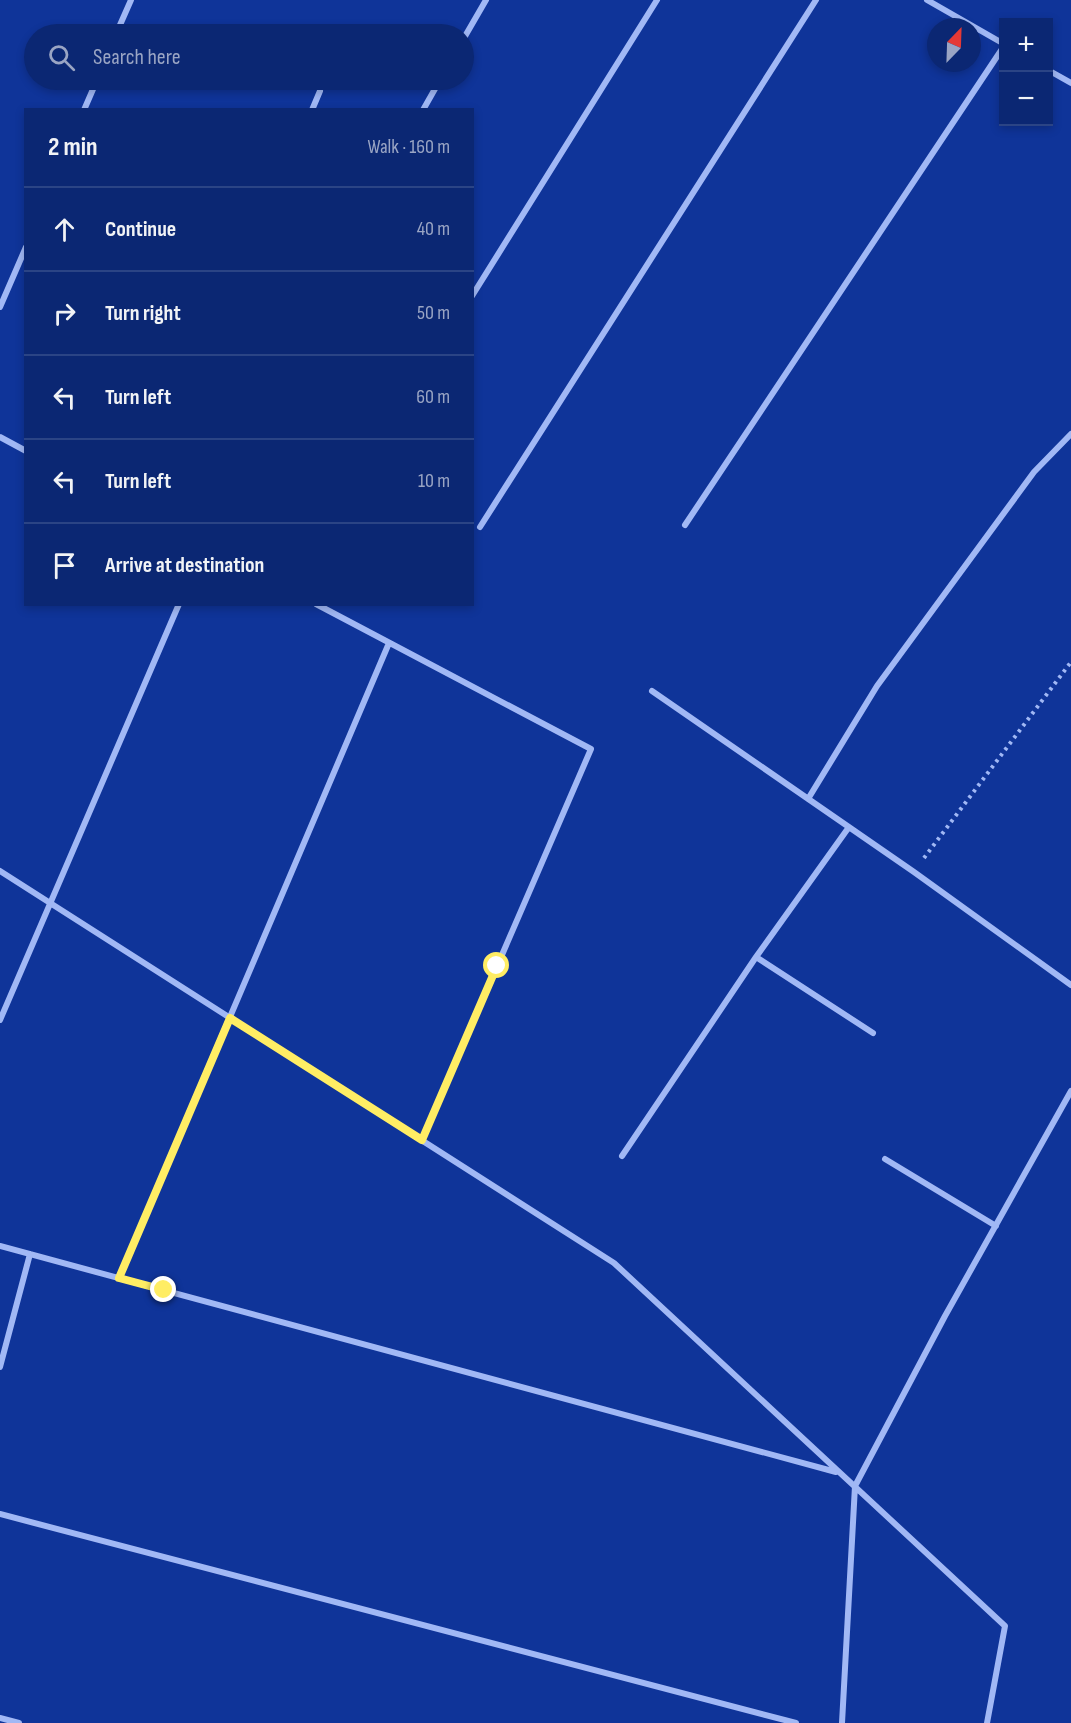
<!DOCTYPE html>
<meta charset="utf-8">
<style>
:root{--surface:#0b2773;--page:#19337b;--text:#f1f3f6;--muted:#9aa5c4;--line:#2b4485}
body{margin:0;font-family:"Sofia Sans Condensed",sans-serif;background:var(--page);color:var(--text)}
.controls{position:absolute;right:18px;top:18px;display:grid;overflow:hidden;border-radius:0px;box-shadow:0 3px 9px #0003}
.controls button{width:54px;height:54px;display:grid;place-items:center;padding:0;border:0;border-bottom:2px solid var(--line);background:var(--surface);color:var(--text);font:30px sans-serif}
.compass{position:absolute;left:927px;top:18px;width:54px;height:54px;border-radius:50%;background:var(--surface);box-shadow:0 3px 9px #0003;rotate:23deg}
.stop{position:absolute;width:18px;height:18px;margin:-14px;border:4px solid #ffed64;border-radius:50%;background:#fff}
.stop.end{background:#ffed64;border-color:#fff;box-shadow:0 2px 6px #0008}
.list{margin:0;padding:0;list-style:none}
h2{display:flex;justify-content:space-between;align-items:center;height:78px;margin:0;padding:0 24px;font-size:26px}
h2 small{font-size:20px;font-weight:400;color:var(--muted)}
.list li{display:grid;grid-template-columns:39px 1fr auto;gap:18px;align-items:center;box-sizing:border-box;height:84px;padding:0 24px;border-top:2px solid var(--line)}
.list b{display:block;font-size:22px;white-space:nowrap}
.list em{font-size:20px;font-style:normal;color:var(--muted)}
.icon{flex:none;width:33px;height:33px;fill:none;stroke:currentColor;stroke-width:2;stroke-linecap:round;stroke-linejoin:round}
.map{position:relative;flex:none;width:1071px;height:1723px;overflow:hidden}
.search{position:absolute;background:var(--surface);box-shadow:0 3px 9px #0003;left:24px;top:24px;width:450px;height:66px;display:flex;align-items:center;gap:15px;box-sizing:border-box;padding:0 21px;border-radius:33px;color:var(--muted);font-size:22px}
.panel{position:absolute;background:var(--surface);box-shadow:0 3px 9px #0003;left:24px;top:108px;width:450px;height:498px;border-radius:0px}
.map>svg:first-child{display:block}
.lines{fill:none;stroke-linecap:round;stroke-linejoin:round}
.path{stroke:#a1b8f5;stroke-width:4;stroke-dasharray:3 4.5;stroke-linecap:butt}
.minor{stroke:#a1b8f5;stroke-width:6}
.route{stroke:#ffed64;stroke-width:8}
</style>
<div class="map">
<svg width="1071" height="1723" viewBox="0 0 1071 1723">
<rect width="100%" height="100%" fill="#0f3499"/>
<g class="lines">
<path class="path" d="M924,858L1071,662"/>
<path class="minor" d="M927,0L1004,44
M116,34L131,0
M464,38L486,0
M1048,70L1071,83
M84,110L97,80
M312,110L320,91
M423,110L440,80
M472,296L657,0
M0,307L26,247
M0,437L26,451
M685,525L1004,46
M480,527L816,0
M316,604L591,749L422,1140
M652,691L914,872L1071,985
M808,799L877,686L1034,472L1071,434
M0,871L614,1263L1005,1626L987,1723
M756,957L873,1033
M0,1020L179,604
M622,1156L756,957L849,827
M885,1159L996,1226
M0,1246L836,1472
M119,1278L389,643
M0,1367L30,1254
M0,1514L796,1723
M0,1718L19,1723
M842,1723L855,1486L945,1316L1071,1091"/>
</g>
<g class="lines">
<path class="route" d="M164,1290L119,1278L230,1018L422,1140L497,966"/>
</g>
</svg>
<div class="controls">
<button>+</button>
<button>−</button>
</div>
<svg class="compass" viewBox="-18 -18 36 36"><path d="M0-13l5 13h-10z" fill="#e53935"/><path d="M0 13l5-13h-10z" fill="#9aa5c4"/></svg>
<div class="stop" style="left:497px;top:966px"></div>
<div class="stop end" style="left:164px;top:1290px"></div>
<div class="search"><svg class="icon" aria-label="search" viewBox="0 0 24 24"><circle cx="10" cy="10" r="6"/><path d="M15 15l6 6"/></svg>Search here</div>
<section class="panel">
<h2>2 min<small>Walk · 160 m</small></h2>
<ul class="list">
<li><svg class="icon" aria-label="ahead" viewBox="0 0 24 24"><path d="M12 20V5M6 11l6-6 6 6"/></svg><div><b>Continue</b></div><em>40 m</em></li>
<li><svg class="icon" aria-label="right" viewBox="0 0 24 24"><path d="M7 20v-9h11M14 6l5 5-5 5"/></svg><div><b>Turn right</b></div><em>50 m</em></li>
<li><svg class="icon" aria-label="left" viewBox="0 0 24 24"><path d="M17 20v-9H6M10 6l-5 5 5 5"/></svg><div><b>Turn left</b></div><em>60 m</em></li>
<li><svg class="icon" aria-label="left" viewBox="0 0 24 24"><path d="M17 20v-9H6M10 6l-5 5 5 5"/></svg><div><b>Turn left</b></div><em>10 m</em></li>
<li><svg class="icon" aria-label="arrive" viewBox="0 0 24 24"><path d="M6 21V4h12l-3 4 3 4H6"/></svg><div><b>Arrive at destination</b></div></li>
</ul>
</section>
</div>
